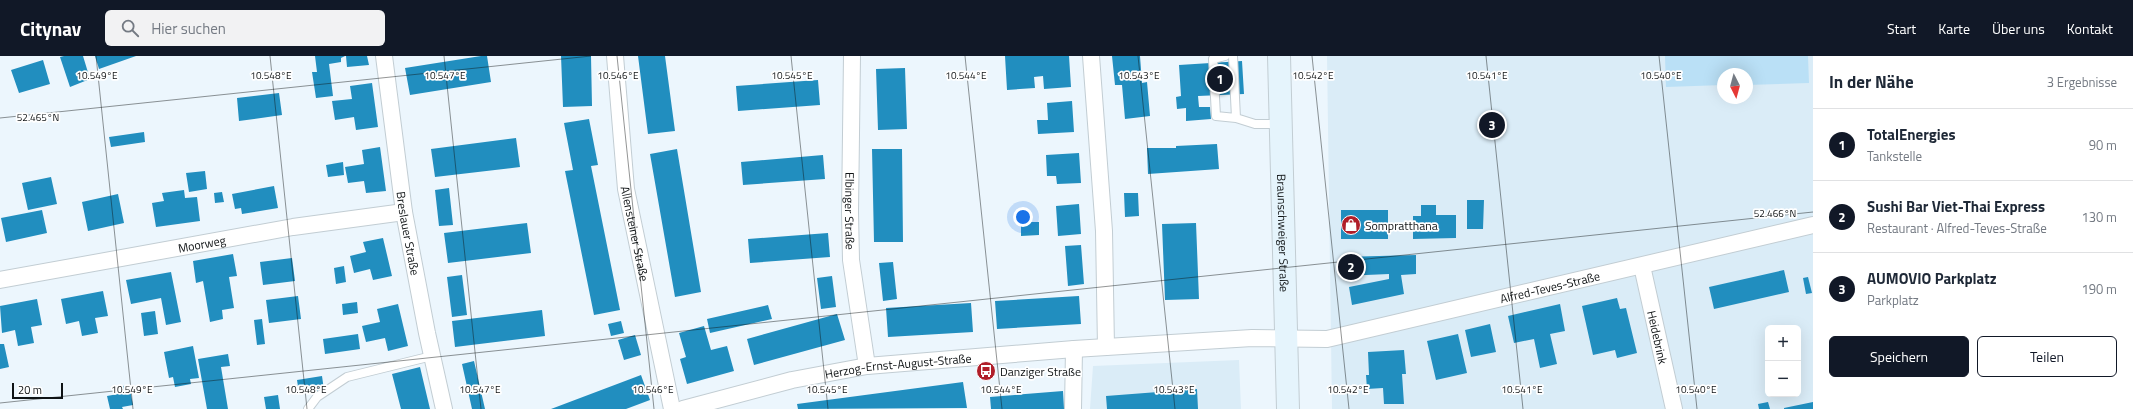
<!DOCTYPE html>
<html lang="de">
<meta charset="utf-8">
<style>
:root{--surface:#fff;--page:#f2f2f3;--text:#1f2937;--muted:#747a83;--line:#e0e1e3;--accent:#111827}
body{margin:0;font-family:"Titillium Web",sans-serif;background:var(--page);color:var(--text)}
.controls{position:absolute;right:12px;bottom:12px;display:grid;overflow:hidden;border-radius:6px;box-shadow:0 4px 16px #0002}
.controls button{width:36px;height:36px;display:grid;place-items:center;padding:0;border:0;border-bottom:1px solid var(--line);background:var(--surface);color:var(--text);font:20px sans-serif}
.compass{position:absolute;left:1717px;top:12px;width:36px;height:36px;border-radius:50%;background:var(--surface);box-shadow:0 4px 16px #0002;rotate:174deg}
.scale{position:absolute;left:12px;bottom:10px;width:51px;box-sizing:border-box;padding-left:4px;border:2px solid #0f1315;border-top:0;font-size:11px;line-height:14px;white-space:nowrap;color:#0f1315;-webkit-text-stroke:3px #fff;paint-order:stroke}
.you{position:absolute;left:1023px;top:161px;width:14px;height:14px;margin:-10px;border:3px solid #fff;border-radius:50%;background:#1a73e8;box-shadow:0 0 0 6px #1a73e833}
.badge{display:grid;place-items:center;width:26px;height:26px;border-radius:50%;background:var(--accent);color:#fff;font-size:13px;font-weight:700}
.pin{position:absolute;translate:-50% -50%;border:2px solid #fff;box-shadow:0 1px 4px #0006}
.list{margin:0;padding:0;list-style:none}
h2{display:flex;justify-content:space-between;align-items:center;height:52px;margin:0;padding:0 16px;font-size:17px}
h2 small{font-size:13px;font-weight:400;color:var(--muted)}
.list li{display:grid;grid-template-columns:26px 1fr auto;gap:12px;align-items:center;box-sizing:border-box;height:72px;padding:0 16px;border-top:1px solid var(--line)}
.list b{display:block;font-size:15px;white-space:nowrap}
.list p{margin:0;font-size:13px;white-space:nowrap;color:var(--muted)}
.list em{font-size:13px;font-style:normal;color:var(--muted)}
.actions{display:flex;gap:8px;padding:12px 16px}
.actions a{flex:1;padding:9px 0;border:1px solid var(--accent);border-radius:6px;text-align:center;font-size:14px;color:var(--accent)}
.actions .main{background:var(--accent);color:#fff}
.icon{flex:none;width:22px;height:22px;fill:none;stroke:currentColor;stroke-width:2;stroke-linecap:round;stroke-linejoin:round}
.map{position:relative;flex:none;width:1813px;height:353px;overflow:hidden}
header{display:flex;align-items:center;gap:24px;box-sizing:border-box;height:56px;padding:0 20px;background:var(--accent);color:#fff}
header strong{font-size:19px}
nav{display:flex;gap:22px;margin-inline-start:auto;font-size:14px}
.search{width:280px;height:36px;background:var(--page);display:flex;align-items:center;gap:10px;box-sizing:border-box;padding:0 14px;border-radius:6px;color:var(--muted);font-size:15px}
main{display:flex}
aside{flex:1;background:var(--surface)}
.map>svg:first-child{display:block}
.built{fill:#daecf7;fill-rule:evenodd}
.green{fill:#bae0f6}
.building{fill:#218ebf}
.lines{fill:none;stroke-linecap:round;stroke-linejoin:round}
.lane-casing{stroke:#c2cdd3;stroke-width:10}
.street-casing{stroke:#c2cdd3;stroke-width:18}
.secondary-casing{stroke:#c2cdd3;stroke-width:24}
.lane{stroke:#fff;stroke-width:8}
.street{stroke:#fff;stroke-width:16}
.secondary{stroke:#e5f4fc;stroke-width:22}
.ticks{fill:none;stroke:#0f1315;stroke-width:1;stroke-opacity:0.45}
.labels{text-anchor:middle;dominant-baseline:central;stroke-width:3.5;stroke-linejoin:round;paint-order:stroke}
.street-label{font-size:12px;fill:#0f1315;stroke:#fff}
.poi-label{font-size:12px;fill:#0f1315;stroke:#fff;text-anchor:start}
.ticks-label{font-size:10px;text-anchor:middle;fill:#0f1315;stroke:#fff;stroke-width:3.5;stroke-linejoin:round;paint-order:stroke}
</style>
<header>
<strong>Citynav</strong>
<div class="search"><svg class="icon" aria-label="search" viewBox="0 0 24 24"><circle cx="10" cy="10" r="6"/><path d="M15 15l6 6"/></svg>Hier suchen</div>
<nav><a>Start</a><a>Karte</a><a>Über uns</a><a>Kontakt</a></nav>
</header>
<main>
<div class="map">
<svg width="1813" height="353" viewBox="0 0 1813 353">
<rect width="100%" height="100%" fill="#ecf6fd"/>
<path class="built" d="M1327,0H1813V353H1332ZM1723,18H1747V42H1723ZM1768,272H1798V338H1768Z
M1239,304L1241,353H1090L1093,310Z"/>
<path class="green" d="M1665,0H1808L1809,27L1747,29V18H1723V29L1666,31Z"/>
<path class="building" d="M64,0H83L90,23L70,31L60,1Z
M95,0H136L99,13Z
M315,0H345L341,2V6L329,8L333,40L316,42L312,16H317Z
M346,0H367L369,9L347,11Z
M481,0H487L491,26L410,39L405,12Z
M561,0H591L592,50L563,51Z
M638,0H665L675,75L648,78Z
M1005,0H1069L1071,31L1044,33L1043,20L1034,21L1035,32L1007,34Z
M1112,0H1140L1142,27L1147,26L1150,60L1125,63L1122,29H1115Z
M43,4L50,28L19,37L11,14Z
M1242,5L1244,38L1198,40L1199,51H1210L1211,63L1186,65V52L1177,53L1176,41L1181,40L1179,9Z
M905,12L907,73L878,74L876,13Z
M818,24L820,49L738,55L736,30Z
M372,27L378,71L356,74L354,61L335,64L332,45L352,43L350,30Z
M279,37L282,59L239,65L237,42Z
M1072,45L1074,76L1038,78L1037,64H1048L1047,47Z
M589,63L598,109L591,110L620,254L594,259L565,115L573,114L564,67Z
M144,76L145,86L111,91L109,81Z
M516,82L520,111L435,121L431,93Z
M1217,88L1219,113L1148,118L1147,92H1176V90Z
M380,91L386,135L366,137L364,125L348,127L345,111L364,108L362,94Z
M677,93L701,236L675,241L650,98Z
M872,93H902L903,186H874Z
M1079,97L1081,127L1057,128L1056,120H1047L1046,99Z
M823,99L825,123L743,129L741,106Z
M343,106L344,119L328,121L326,109Z
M205,115L207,133L189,136L186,117Z
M51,121L57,148L28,154L22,127Z
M274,130L278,152L242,158L241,152L235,153L232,138Z
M449,132L453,169L439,170L435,134Z
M184,134L185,142L197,141L200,165L156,171L152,147L164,145L162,137Z
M222,136L224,146L215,147L214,137Z
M1124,137H1138L1139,160L1125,161Z
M118,138L124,167L88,175L82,146Z
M1467,144H1484L1483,173H1467Z
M1079,148L1081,178L1058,180L1056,150Z
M1421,149H1436V159H1456V182L1413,183V160H1421Z
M42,154L47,177L6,186L1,162Z
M1341,154H1388V183H1341Z
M1021,166H1039V179L1021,180Z
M527,167L531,197L448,207L444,177Z
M1196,167L1199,243L1165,244L1162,168Z
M828,177L830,201L750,207L748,183Z
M383,182L392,220L373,224L370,213L354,217L350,200L366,196L363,186Z
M1081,189L1084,228L1068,230L1065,190Z
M233,198L237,220L229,221L234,252L222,254L223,263L210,266L203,225L196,227L193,205Z
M1416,199V218L1401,219L1404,238L1352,249L1349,231L1389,223V218L1343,220L1342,201Z
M292,202L295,225L263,229L260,206Z
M893,206L897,243L883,245L879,207Z
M344,210L346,226L336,228L334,212Z
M1784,214L1789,236L1714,253L1709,231Z
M171,216L181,266L166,269L161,242L131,248L126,224Z
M462,219L467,259L452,261L447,221Z
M832,220L836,251L821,253L817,222Z
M1808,221L1812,237L1806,238L1803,222Z
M103,235L108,260L95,262L98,277L82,280L79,265L66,268L61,243Z
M298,240L301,263L269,267L266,244Z
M1079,240L1081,268L997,273L995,245Z
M1617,242L1620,253L1626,252L1637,297L1617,302L1615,294L1593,299L1582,250Z
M37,243L42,269L31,271L34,287L18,290L15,274L2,277L0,250Z
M357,246L358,257L343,259L342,248Z
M971,247L973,276L888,281L886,252Z
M398,248L408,290L388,295L385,282L366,286L362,270L380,266L377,253Z
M1560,248L1565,275L1550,278L1557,308L1540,312L1534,283L1514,287L1508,260Z
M768,249L772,263L710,277L707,263Z
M542,254L545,280L455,291L452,265Z
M155,255L158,278L144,280L141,257Z
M837,258L845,284L754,309L747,283Z
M262,263L265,288L257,289L254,264Z
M621,265L624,277L611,280L608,268Z
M1490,268L1496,296L1471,301L1465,274Z
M704,270L711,294L727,290L734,315L687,328L680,303L686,301L679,277Z
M358,278L360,293L325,298L323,283Z
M1458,278L1467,317L1436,324L1427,285Z
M635,279L641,299L624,304L618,284Z
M0,288H4L9,311L0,313Z
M193,290L199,322L190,323L191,328L175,331L173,321L169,322L164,296Z
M1404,294L1406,318H1402L1404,348H1384L1383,332L1367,333L1366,319H1369L1368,296Z
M228,298L230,310L221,311L228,353H207L198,303Z
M474,305L485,353H472L462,308Z
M420,311L430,353H401L392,318Z
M641,319L650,344L626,353H551Z
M322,320L324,334L299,337L297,324Z
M963,326L967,352L798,353L797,348Z
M129,329L133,349L122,351L123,353H110L107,340L118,338L117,331Z
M1197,333L1198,353H1107L1106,340Z
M1063,335L1064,353H991L990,341Z
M278,339L280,353H266L264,341Z
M1768,346L1770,353H1759L1758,348Z
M1813,346V353H1784V352Z"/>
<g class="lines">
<g class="lane-casing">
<path id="lane" d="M1225,0L1213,3L1216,60L1236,62
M1233,0L1236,62L1255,68H1279
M308,353L317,341L347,321L432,300"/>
</g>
<g class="street-casing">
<g id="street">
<path id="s1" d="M384,0L404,156L427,277L444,353"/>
<path id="s2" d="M615,0L626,133L672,353"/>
<path id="s3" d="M852,0L850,156L851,204L867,310"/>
<path d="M1091,0L1104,175L1106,291"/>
<path id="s4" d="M1642,210L1674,353"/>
<path id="s5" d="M0,224L293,171L404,156"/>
<path id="s6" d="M683,353L792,324L867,310L1074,293L1252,282L1327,283L1813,169"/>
<path d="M1073,353L1074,293"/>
</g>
</g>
<g class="secondary-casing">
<g id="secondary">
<path id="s7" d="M1279,0L1288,353"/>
</g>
</g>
<use href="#lane" class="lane"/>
<use href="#street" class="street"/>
<use href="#secondary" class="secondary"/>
</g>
<path class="ticks" d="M96,0L133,353M270,0L307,353M444,0L481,353M617,0L654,353M791,0L828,353M965,0L1002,353M1138,0L1175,353M1312,0L1349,353M1486,0L1523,353M1659,0L1697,353M0,62L591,0M0,347L1813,156"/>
<defs>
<g id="shop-disc" transform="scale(1)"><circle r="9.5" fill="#b01e29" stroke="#fff"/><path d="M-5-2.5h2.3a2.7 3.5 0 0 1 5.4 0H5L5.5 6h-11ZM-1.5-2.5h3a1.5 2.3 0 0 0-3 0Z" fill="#fff"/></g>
<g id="bus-disc" transform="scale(1)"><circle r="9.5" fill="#b01e29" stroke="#fff"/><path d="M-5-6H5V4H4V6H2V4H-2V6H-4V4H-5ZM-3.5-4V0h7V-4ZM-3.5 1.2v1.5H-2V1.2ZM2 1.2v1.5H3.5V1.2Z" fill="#fff"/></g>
</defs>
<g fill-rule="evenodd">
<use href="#shop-disc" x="1351" y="169"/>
<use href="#bus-disc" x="986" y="315"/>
</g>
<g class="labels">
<g class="street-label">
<text stroke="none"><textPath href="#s3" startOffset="155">Elbinger Straße</textPath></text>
<text stroke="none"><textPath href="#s1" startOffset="179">Breslauer Straße</textPath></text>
<text stroke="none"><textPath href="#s7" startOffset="177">Braunschweiger Straße</textPath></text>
<text stroke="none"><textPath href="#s2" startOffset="179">Allensteiner Straße</textPath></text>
<text stroke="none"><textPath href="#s5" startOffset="205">Moorweg</textPath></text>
<text stroke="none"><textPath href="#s6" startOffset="879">Alfred-Teves-Straße</textPath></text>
<text stroke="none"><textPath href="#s4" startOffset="73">Heidebrink</textPath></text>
<text stroke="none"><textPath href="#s6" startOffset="220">Herzog-Ernst-August-Straße</textPath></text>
</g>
<g class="poi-label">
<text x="1365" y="169">Sompratthana</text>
<text x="1000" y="315">Danziger Straße</text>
</g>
</g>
<g class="ticks-label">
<text x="97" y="23">10.549°E</text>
<text x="271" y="23">10.548°E</text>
<text x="445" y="23">10.547°E</text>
<text x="618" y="23">10.546°E</text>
<text x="792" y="23">10.545°E</text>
<text x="966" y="23">10.544°E</text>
<text x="1139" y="23">10.543°E</text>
<text x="1313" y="23">10.542°E</text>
<text x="1487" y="23">10.541°E</text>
<text x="1661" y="23">10.540°E</text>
<text x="38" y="65">52.465°N</text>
<text x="1775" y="161">52.466°N</text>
<text x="132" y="337">10.549°E</text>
<text x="306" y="337">10.548°E</text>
<text x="480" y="337">10.547°E</text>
<text x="653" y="337">10.546°E</text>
<text x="827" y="337">10.545°E</text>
<text x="1001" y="337">10.544°E</text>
<text x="1174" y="337">10.543°E</text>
<text x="1348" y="337">10.542°E</text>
<text x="1522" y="337">10.541°E</text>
<text x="1696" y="337">10.540°E</text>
</g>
</svg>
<div class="controls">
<button>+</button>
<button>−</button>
</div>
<svg class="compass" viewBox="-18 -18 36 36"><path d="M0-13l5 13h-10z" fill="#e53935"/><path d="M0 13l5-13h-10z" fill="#747a83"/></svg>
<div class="scale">20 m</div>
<div class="you"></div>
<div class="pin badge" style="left:1220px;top:23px">1</div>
<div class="pin badge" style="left:1351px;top:211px">2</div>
<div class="pin badge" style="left:1492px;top:69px">3</div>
</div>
<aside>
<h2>In der Nähe<small>3 Ergebnisse</small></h2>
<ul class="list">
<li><span class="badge">1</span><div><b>TotalEnergies</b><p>Tankstelle</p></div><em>90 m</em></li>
<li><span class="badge">2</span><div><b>Sushi Bar Viet-Thai Express</b><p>Restaurant · Alfred-Teves-Straße</p></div><em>130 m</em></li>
<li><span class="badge">3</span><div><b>AUMOVIO Parkplatz</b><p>Parkplatz</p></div><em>190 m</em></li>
</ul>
<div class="actions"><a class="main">Speichern</a><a>Teilen</a></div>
</aside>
</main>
